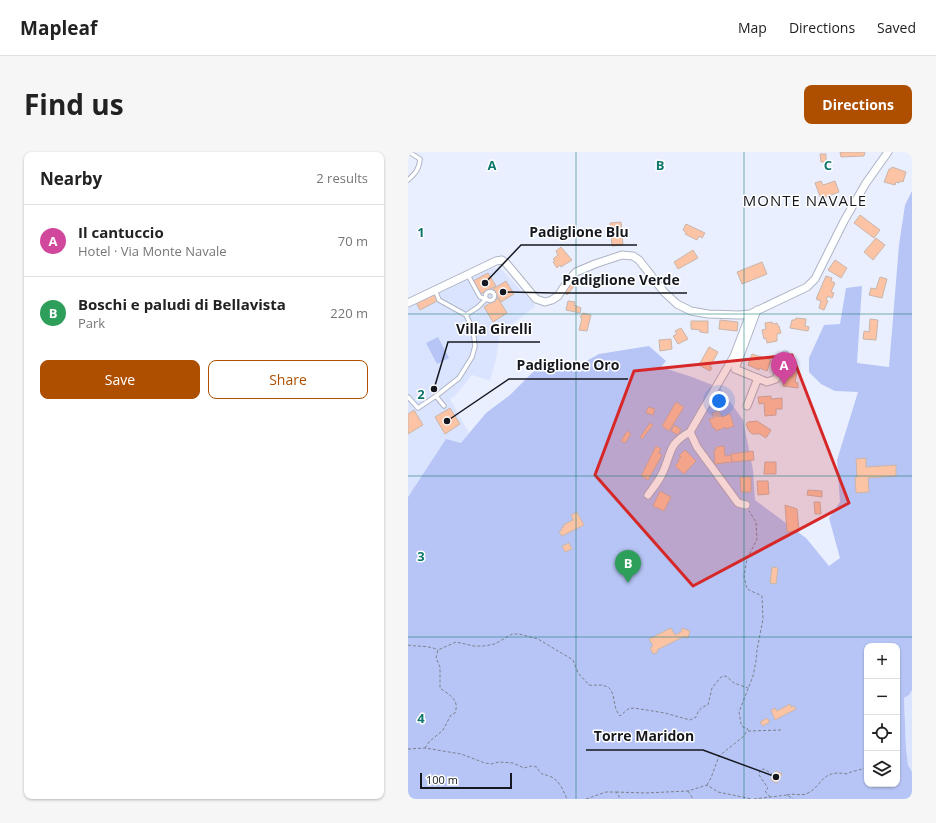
<!DOCTYPE html>
<meta charset="utf-8">
<style>
:root{--surface:#fff;--page:#f6f6f6;--text:#222;--muted:#767676;--line:#e0e0e0;--accent:#ae4f00}
body{margin:0;font-family:"Open Sans",sans-serif;background:var(--page);color:var(--text)}
.controls{position:absolute;right:12px;bottom:12px;display:grid;overflow:hidden;border-radius:8px;box-shadow:0 1px 3px #0004}
.controls button{width:36px;height:36px;display:grid;place-items:center;padding:0;border:0;border-bottom:1px solid var(--line);background:var(--surface);color:var(--text);font:20px sans-serif}
.scale{position:absolute;left:12px;bottom:10px;width:92px;box-sizing:border-box;padding-left:4px;border:2px solid #16181f;border-top:0;font-size:11px;line-height:14px;white-space:nowrap;color:#16181f;-webkit-text-stroke:3px #fff;paint-order:stroke}
.you{position:absolute;left:311px;top:249px;width:14px;height:14px;margin:-10px;border:3px solid #fff;border-radius:50%;background:#1a73e8;box-shadow:0 0 0 6px #1a73e833}
.badge{display:grid;place-items:center;width:26px;height:26px;border-radius:50%;background:var(--accent);color:#fff;font-size:13px;font-weight:700}
.pin{position:absolute;translate:-50% -33px;filter:drop-shadow(0 1px 2px #0008)}
.pin::after{content:'';position:absolute;top:21px;width:14px;height:12px;background:inherit;clip-path:polygon(0 0,100% 0,50% 100%)}
.list{margin:0;padding:0;list-style:none}
h2{display:flex;justify-content:space-between;align-items:center;height:52px;margin:0;padding:0 16px;font-size:17px}
h2 small{font-size:13px;font-weight:400;color:var(--muted)}
.list li{display:grid;grid-template-columns:26px 1fr auto;gap:12px;align-items:center;box-sizing:border-box;height:72px;padding:0 16px;border-top:1px solid var(--line)}
.list b{display:block;font-size:15px;white-space:nowrap}
.list p{margin:0;font-size:13px;white-space:nowrap;color:var(--muted)}
.list em{font-size:13px;font-style:normal;color:var(--muted)}
.actions{display:flex;gap:8px;padding:12px 16px}
.actions a{flex:1;padding:9px 0;border:1px solid var(--accent);border-radius:8px;text-align:center;font-size:14px;color:var(--accent)}
.actions .main{background:var(--accent);color:#fff}
.icon{flex:none;width:22px;height:22px;fill:none;stroke:currentColor;stroke-width:2;stroke-linecap:round;stroke-linejoin:round}
.map{position:relative;flex:none;width:504px;height:647px;overflow:hidden;border-radius:8px}
header{display:flex;align-items:center;gap:24px;box-sizing:border-box;height:56px;padding:0 20px;background:var(--surface);border-bottom:1px solid var(--line)}
header strong{font-size:19px}
nav{display:flex;gap:22px;margin-inline-start:auto;font-size:14px}
.intro{display:flex;align-items:center;justify-content:space-between;box-sizing:border-box;height:96px;padding:0 24px}
h1{margin:0;font-size:28px}
.button{padding:10px 18px;border-radius:8px;background:var(--accent);color:#fff;font-size:14px;font-weight:700}
main{display:flex;gap:24px;padding:0 24px}
aside{flex:1;background:var(--surface);border-radius:8px;box-shadow:0 1px 3px #0004}
.map>svg:first-child{display:block}
.built{fill:#dbe4fe}
.green{fill:#b6c5f6;fill-rule:evenodd}
.building{fill:#fcc3a4;stroke:#c9b5ab}
.lines{fill:none;stroke-linecap:round;stroke-linejoin:round}
.lane-casing{stroke:#adb4c6;stroke-width:5.5}
.street-casing{stroke:#adb4c6;stroke-width:9}
.path{stroke:#7d808c;stroke-width:1;stroke-dasharray:3 2;stroke-linecap:butt}
.lane{stroke:#fff;stroke-width:3.5}
.street{stroke:#fff;stroke-width:7}
.marked{fill:#d62828;fill-opacity:0.2;stroke:#d62828;stroke-width:3;stroke-linejoin:round}
.grid{fill:none;stroke:#0f766e;stroke-width:1;stroke-opacity:0.55}
.labels{text-anchor:middle;dominant-baseline:central;stroke-width:3;stroke-linejoin:round;paint-order:stroke}
.quarter-label{font-size:15px;letter-spacing:1px;fill:#16181f;stroke:#fff}
.grid-label{font-size:13px;text-anchor:middle;font-weight:bold;fill:#0f766e;stroke:#fff;stroke-width:3;stroke-linejoin:round;paint-order:stroke}
.leader{fill:none;stroke:#16181f;stroke-width:1.5}
.callout-dot{fill:#16181f;stroke:#fff;stroke-width:1.5}
.callout-label{font-size:14px;text-anchor:middle;font-weight:bold;fill:#16181f;stroke:#fff;stroke-width:3;stroke-linejoin:round;paint-order:stroke}
</style>
<header>
<strong>Mapleaf</strong>
<nav><a>Map</a><a>Directions</a><a>Saved</a></nav>
</header>
<div class="intro"><h1>Find us</h1><a class="button">Directions</a></div>
<main>
<aside>
<h2>Nearby<small>2 results</small></h2>
<ul class="list">
<li><span class="badge" style="background:#d1479c">A</span><div><b>Il cantuccio</b><p>Hotel · Via Monte Navale</p></div><em>70 m</em></li>
<li><span class="badge" style="background:#2e9e5b">B</span><div><b>Boschi e paludi di Bellavista</b><p>Park</p></div><em>220 m</em></li>
</ul>
<div class="actions"><a class="main">Save</a><a>Share</a></div>
</aside>
<div class="map">
<svg width="504" height="647" viewBox="0 0 504 647">
<rect width="100%" height="100%" fill="#eaefff"/>
<path class="built" d="M84,116L93,117L125,151L127,154L94,181L91,185L88,208L82,229L64,223L46,245L42,247L76,308L0,343V154Z
M504,538V620L500,613L498,597L496,546L501,543Z"/>
<path class="green" d="M504,39V538L501,543L496,546L498,597L500,613L504,620V647H0V345L38,287L53,291L78,261L102,243L134,211L173,212L191,202L241,194L258,209L253,215L284,225L312,236L335,268L345,318L347,348L398,386L421,414L432,406L421,366L432,350L429,308L450,240L427,239L413,232L401,220V206L416,173L432,172L438,136L454,134L449,211L481,215L491,93L497,53ZM459,494H489V632H459Z
M30,185L41,206L29,212L18,191Z"/>
<path class="building" d="M432,0H457L456,4L433,5Z
M412,2H418V10H413Z
M484,15L498,20L495,30L492,29L491,31L488,30L487,33L476,30L481,17H483Z
M413,29L415,33L427,29L431,40L413,47L407,31Z
M452,63L472,78L466,86L446,71Z
M213,70L215,93L204,94L202,71Z
M278,72L297,81L294,86L291,84L289,88L277,82L278,80L275,78Z
M468,86L477,93L465,108L456,100Z
M153,95L164,108L153,115L152,113L149,116L145,110L147,109L145,107L150,103L148,99Z
M285,98L290,106L270,117L266,110Z
M427,108L439,116L433,126L420,118Z
M354,110L359,122L334,132L329,120Z
M80,121L88,134L73,142L65,129Z
M418,124L424,126L423,129L427,131L423,140L426,141L424,146L420,144L418,148L420,149L416,158L411,156L413,149L408,147Z
M472,125L479,127L474,146L461,143L463,136L468,137Z
M98,129L106,142L93,150L85,137Z
M163,130L167,133L159,143L156,140Z
M26,142L29,149L12,158L8,150Z
M90,146L99,161L85,170L76,155Z
M160,149L167,150L166,153L173,156L172,161L158,158Z
M175,161L183,163L179,179L171,178L174,166L172,165Z
M388,166L398,167L397,174L401,175L400,179L382,176L384,168H387Z
M462,167L470,168L468,188L455,187L456,179L461,180Z
M312,168L330,170L329,179L311,177Z
M283,169H300V181L292,180V178L283,177Z
M364,170L365,172L369,171L370,174H371L373,181L369,182V189L359,191L358,186L356,187L354,178L358,177L357,171Z
M273,176L280,187L270,192L265,184L269,182L267,179Z
M263,187L264,197L252,199L251,188Z
M301,195L310,200L302,215L304,216L302,219L291,213Z
M344,202L363,208L359,219L352,216L351,218L340,213Z
M380,219L389,220L387,230L390,231V236L375,234V228H377V225H380Z
M363,244V247L374,246V257H368V263L357,264L356,251L351,252L350,245Z
M268,250L276,255L261,279L254,274Z
M240,255L247,257L245,263L238,261Z
M42,256L52,272L37,282L27,265Z
M6,258L15,273L0,282V262Z
M311,259L314,265L322,262L326,274L318,277V275L308,279L307,276H305L301,267L306,266L304,261Z
M349,269L363,278L358,286L350,281V282H344L341,279L338,272L340,270Z
M242,271L245,273L234,287L232,285Z
M266,273L273,277L270,283L263,279Z
M219,279L223,282L217,291L213,289Z
M248,294L253,297L251,301L254,303L240,328L233,324Z
M316,294L317,304L323,303L324,310L307,312L306,298H308V295Z
M277,298L288,309L276,322L267,314L271,309L270,308L273,305L271,304Z
M345,299L346,308L324,310L323,302Z
M458,306V315L488,313V324L460,326L461,340L448,341L447,325H449L448,307Z
M357,310H368V322H356Z
M332,325H343V340H333Z
M349,329H360L361,342L350,343Z
M400,338L414,339V345L399,343Z
M252,339L263,345L256,359L245,354Z
M406,350H412L413,362H407Z
M377,353L389,357L391,379L379,380Z
M169,360L176,373L154,384L151,380L154,378L153,376L156,375L155,373L165,368L163,363Z
M161,391L164,397L157,400L154,394Z
M364,415L370,416L368,432L362,431Z
M263,476L267,483L273,480L274,476L282,479L280,486L275,485L249,498L250,500L245,502L242,496L245,494L241,487Z
M382,552L383,555L386,554L388,557L367,568L363,558L367,556L369,559Z
M359,566L362,570L355,574L352,570Z
M368,619L374,622L369,631L363,628Z"/>
<g class="lines">
<g class="lane-casing">
<path id="lane" d="M0,28C8,21 11,17 12,7L1,0
M27,138L31,148L58,163
M77.5 144a4.5 4.5 0 1 1 9 0a4.5 4.5 0 1 1-9 0Z
M28,244L36,254
M0,245L10,256L28,244L51,226L64,205L67,194L65,177L58,163L70,155L78,147L72,145L60,123"/>
</g>
<g class="street-casing">
<path id="street" d="M0,151L88,109L94,108L98,111L128,147L137,150L144,148L150,144L160,129L168,120L187,112L214,103L225,104L231,108L256,140L269,152L283,159L300,162L331,163L342,162L399,135L407,127L436,69L458,31L480,0
M349,158L327,217L359,230L368,227L377,203
M339,254L350,226
M282,280L289,295L330,351L338,353
M240,343C245,336 251,329 254,322C264,302 259,292 282,280L326,204L342,162"/>
</g>
<path class="path" d="M0,493C10,495 21,493 30,498
M340,579L374,578
M17,596L21,590L35,578L43,563L47,561C52,547 41,543 32,536V515L28,506L30,498L48,490L66,494H76L87,492L104,482H111L130,487L165,508L170,521L181,533C187,534 192,532 197,534C209,537 203,554 212,564L220,557L226,556L257,561L282,568L288,565C290,558 293,555 300,553L304,536L313,525L318,524L326,531L340,536
M0,597L17,596L53,602L77,611L83,612L91,610L105,611L116,616L123,614L129,615C133,624 134,621 141,624C151,627 155,638 159,647
M299,633L303,626L311,604L336,584L340,577L335,575L333,572L331,560L345,524L348,509L349,498L355,467L354,444L339,437L336,424L339,407L349,387L348,370L341,359
M280,639L285,647
M208,640L237,641L280,639L299,633L310,640L344,647
M379,643C385,641 392,644 398,642C416,634 412,617 439,622C445,618 453,619 457,615
M362,645L357,639L360,636L351,623L352,618L356,617L364,622
M178,647L198,640H208L213,647
M346,647L379,643L385,647"/>
<use href="#lane" class="lane"/>
<use href="#street" class="street"/>
</g>
<path class="marked" d="M384,203L441,351L285,434L187,323L226,219Z"/>
<path class="grid" d="M168,0V647M336,0V647M0,162H504M0,324H504M0,485H504"/>
<g class="labels">
<g class="quarter-label">
<text x="397" y="48">MONTE NAVALE</text>
</g>
</g>
<g class="grid-label">
<text x="84" y="18">A</text>
<text x="252" y="18">B</text>
<text x="420" y="18">C</text>
<text x="13" y="85">1</text>
<text x="13" y="247">2</text>
<text x="13" y="409">3</text>
<text x="13" y="571">4</text>
</g>
<path class="leader" d="M77 131L113 93H229M95 140L146 141H279M26 237L40 190H132M39 269L101 227H220M368 625L295 598H178"/>
<g class="callout-dot">
<circle cx="77" cy="131" r="4"/>
<circle cx="95" cy="140" r="4"/>
<circle cx="26" cy="237" r="4"/>
<circle cx="39" cy="269" r="4"/>
<circle cx="368" cy="625" r="4"/>
</g>
<g class="callout-label">
<text x="171" y="85">Padiglione Blu</text>
<text x="213" y="133">Padiglione Verde</text>
<text x="86" y="182">Villa Girelli</text>
<text x="160" y="218">Padiglione Oro</text>
<text x="236" y="589">Torre Maridon</text>
</g>
</svg>
<div class="controls">
<button>+</button>
<button>−</button>
<button><svg class="icon" aria-label="locate" viewBox="0 0 24 24"><circle cx="12" cy="12" r="6"/><path d="M12 2v4M12 18v4M2 12h4M18 12h4"/></svg></button>
<button><svg class="icon" aria-label="layers" viewBox="0 0 24 24"><path d="M12 4l9 5-9 5-9-5zM3 14l9 5 9-5"/></svg></button>
</div>
<div class="scale">100 m</div>
<div class="you"></div>
<div class="pin badge" style="left:376px;top:233px;background:#d1479c">A</div>
<div class="pin badge" style="left:220px;top:431px;background:#2e9e5b">B</div>
</div>
</main>
